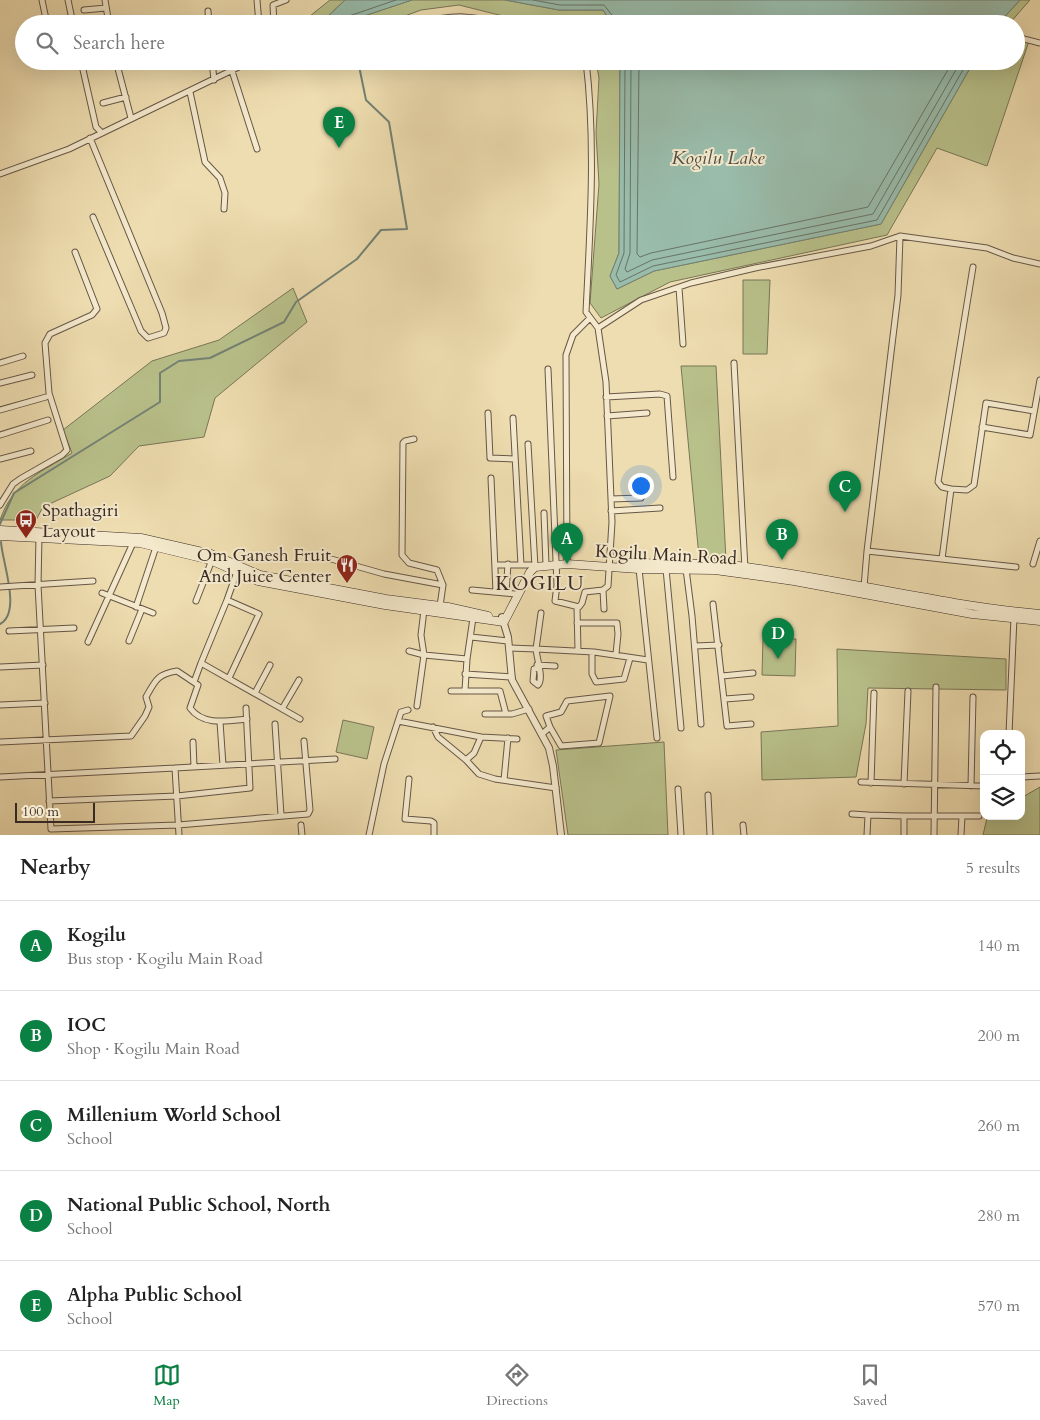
<!DOCTYPE html>
<meta charset="utf-8">
<style>
:root{--surface:#fff;--page:#f2f2f2;--text:#222;--muted:#767676;--line:#e0e0e0;--accent:#0b8043}
body{margin:0;font-family:Cardo,serif;background:var(--page);color:var(--text)}
.controls{position:absolute;right:15px;bottom:15px;display:grid;overflow:hidden;border-radius:10px;box-shadow:0 5px 20px #0002}
.controls button{width:45px;height:45px;display:grid;place-items:center;padding:0;border:0;border-bottom:1px solid var(--line);background:var(--surface);color:var(--text);font:25px sans-serif}
.scale{position:absolute;left:15px;bottom:12px;width:80px;box-sizing:border-box;padding-left:5px;border:2px solid #392a24;border-top:0;font-size:14px;line-height:18px;white-space:nowrap;color:#392a24;-webkit-text-stroke:4px #f4e9cc;paint-order:stroke}
.you{position:absolute;left:640px;top:485px;width:18px;height:18px;margin:-12px;border:4px solid #fff;border-radius:50%;background:#1a73e8;box-shadow:0 0 0 8px #1a73e833}
.badge{display:grid;place-items:center;width:32px;height:32px;border-radius:50%;background:var(--accent);color:#fff;font-size:16px;font-weight:700}
.pin{position:absolute;translate:-50% -41px;filter:drop-shadow(0 1px 2px #0008)}
.pin::after{content:'';position:absolute;top:26px;width:18px;height:15px;background:inherit;clip-path:polygon(0 0,100% 0,50% 100%)}
.list{margin:0;padding:0;list-style:none}
h2{display:flex;justify-content:space-between;align-items:center;height:65px;margin:0;padding:0 20px;font-size:21px}
h2 small{font-size:16px;font-weight:400;color:var(--muted)}
.list li{display:grid;grid-template-columns:32px 1fr auto;gap:15px;align-items:center;box-sizing:border-box;height:90px;padding:0 20px;border-top:1px solid var(--line)}
.list b{display:block;font-size:19px;white-space:nowrap}
.list p{margin:0;font-size:16px;white-space:nowrap;color:var(--muted)}
.list em{font-size:16px;font-style:normal;color:var(--muted)}
.icon{flex:none;width:28px;height:28px;fill:none;stroke:currentColor;stroke-width:2;stroke-linecap:round;stroke-linejoin:round}
.map{position:relative;flex:none;width:1040px;height:835px;overflow:hidden}
.search{position:absolute;background:var(--surface);box-shadow:0 5px 20px #0002;left:15px;right:15px;top:15px;height:55px;display:flex;align-items:center;gap:12px;box-sizing:border-box;padding:0 18px;border-radius:28px;color:var(--muted);font-size:19px}
.sheet{height:515px;background:var(--surface)}
nav{display:flex;justify-content:space-around;align-items:center;box-sizing:border-box;height:70px;border-top:1px solid var(--line);background:var(--surface);font-size:14px;color:var(--muted)}
nav a{display:grid;justify-items:center;gap:2px}
nav .on{color:var(--accent)}
.map>svg:first-child{display:block}
.green{fill:#b9c18b;stroke:#797658}
.water{fill:#99bcab;stroke:#738275}
.lines{fill:none;stroke-linecap:round;stroke-linejoin:round}
.shore{stroke:#697368;stroke-width:1}
.stream{stroke:#738275;stroke-width:2}
.minor-casing{stroke:#665747;stroke-width:7}
.tertiary-casing{stroke:#665747;stroke-width:8}
.secondary-casing{stroke:#392a24;stroke-width:9}
.minor{stroke:#f4e9cc;stroke-width:5}
.tertiary{stroke:#f4e9cc;stroke-width:6}
.secondary{stroke:#f4e9cc;stroke-width:8}
.labels{text-anchor:middle;dominant-baseline:central;stroke-width:4;stroke-linejoin:round;paint-order:stroke}
.poi-label{font-size:18px;fill:#392a24;stroke:#f4e9cc;text-anchor:start}
.street-label{font-size:18px;fill:#392a24;stroke:#f4e9cc}
.water-label{font-size:19px;font-style:italic;fill:#514e46;stroke:#f4e9cc}
.quarter-label{font-size:20px;letter-spacing:1px;fill:#392a24;stroke:#f4e9cc}
</style>
<div class="map">
<svg width="1040" height="835" viewBox="0 0 1040 835">
<rect width="100%" height="100%" fill="#eeddb0"/>
<filter id="stains"><feTurbulence type="fractalNoise" baseFrequency=".004" numOctaves="4"/><feColorMatrix values="0 0 0 0 .2 0 0 0 0 .09 0 0 0 0 .02 0 0 0 .5 -.17"/></filter>
<radialGradient id="worn" r=".72"><stop offset=".6" stop-color="#630" stop-opacity="0"/><stop offset="1" stop-color="#630" stop-opacity=".3"/></radialGradient>
<path class="green" d="M330,0H345L320,24H300Z
M412,0H505L559,10H603L612,24H535L459,5L421,10L383,24H340Z
M1020,0H1030L1009,24H998Z
M1016,38L1029,41L987,166L937,148L887,235L670,282L601,318L590,303L599,184L596,133L599,78L596,61H620L619,253L610,276L617,289L654,271L881,224L974,61H1016Z
M743,280H770L767,354H743Z
M293,288L307,322L215,398L204,437L139,446L110,476L43,507L36,520H0C13,482 40,473 72,453L63,430L152,361L219,340Z
M681,366H716L726,560L699,557Z
M763,638L796,639L795,676L762,675Z
M837,649L1006,659V690L868,688L866,724L856,777L762,780L761,732L838,726Z
M343,720L374,727L367,759L336,752Z
M664,742L668,835H568L556,750Z
M1040,787V835H983L987,818L990,816H1021V798Z"/>
<path class="water" d="M345,0H412L340,24H320Z
M505,0H1020L998,24H612L603,10H559Z
M620,61H974L881,224L654,271L617,289L610,276L619,253Z"/>
<g class="lines">
<path class="shore" d="M533,0L560,5H604L615,19L616,24
M342,24L346,17L396,0
M625,61L624,253L616,275L620,282L653,266L877,220L968,61
M631,61L630,253L625,269L627,272L652,260L873,214L961,61
M639,61L637,254L640,257L651,253L868,207L953,61"/>
<path class="stream" d="M0,524L14,493L160,402V373L179,361L210,358L284,322L296,302L357,259L381,230L407,229L389,122L366,100L358,61
M0,624C22,612 2,562 1,542"/>
<g class="minor-casing">
<path id="minor" d="M42,0L47,24
M68,0L73,24
M105,0L109,24
M257,0L259,24
M84,10L106,8
M208,11L209,24
M274,24L273,5L286,0
M421,24C452,13 474,16 506,24
M1016,37L1040,43
M81,61L96,127L102,133
M116,61L131,118
M212,61L214,80
M232,71L257,149
M190,92L205,162L220,178L225,193L224,209
M103,103L126,97
M90,138L162,313L166,328L164,333L148,338L141,331L93,217
M0,174L69,149L251,61
M679,288L683,344
M598,328L641,300L691,283L755,268L871,246L900,236L987,248L1013,258L1040,264
M0,363L23,356
M734,363L745,569
M548,369L557,585L555,601L579,607L582,603L585,592L603,590L608,586L612,522L606,382L598,328L586,312C590,229 596,144 586,61
M0,383L32,375
M606,397L660,394L667,396L673,477
M0,410L46,397
M488,413L490,458L515,459
M607,416L647,413
M513,418L521,565
M982,427L1030,435L1040,380
M0,435L48,420
M414,439L405,441L403,443L402,555L409,563L437,570L443,585
M528,444L535,567
M0,459L31,451
M491,478L496,592
M951,489L967,490L974,485L986,403L1034,411
M611,499L641,498
M0,505L13,484L20,479L62,455L67,450L49,393L45,343L50,334L92,315L97,309L75,252
M611,511L660,508
M544,513L546,565
M39,536L38,585L51,829L178,825L308,814L310,810L304,741
M867,551L898,295L900,236
M324,557L384,574L443,585L440,606
M942,559L951,489L942,487L938,482L973,267
M567,564L566,355L573,335L590,318
M1033,564L1040,541
M495,565H531L534,568
M639,569L657,738
M666,569L681,728
M686,569L692,616L701,724
M0,587L93,581
M864,587L867,551L1016,567
M472,590L515,594
M603,590L604,609
M102,593L153,613
M506,593L508,564
M227,600L201,663L300,719
M196,601L212,560
M713,604L727,726L751,724
M136,607L156,547
M577,607L578,651
M424,610L421,635L424,655
M577,623H617L618,634L616,654
M9,631L74,628
M471,637L508,641
M129,641L142,609
M88,642L133,543
M695,646L719,645
M510,648L536,649L541,613
M409,651L424,655
M592,652V674L596,682L624,679L630,658
M537,665L555,666
M0,667L43,665
M538,668L534,669L533,681L538,685C544,679 537,660 536,649L594,652L648,660
M465,674L512,677
M722,676L753,673
M229,678L259,614L227,600L238,569
M194,682L201,663
M465,690L467,659
M451,691H500L506,714
M255,693L270,665
M725,699L751,697
M0,705L45,703
M417,706L424,655L467,659L473,618
M282,709L299,680
M485,714H512L529,709
M398,721L481,737
M220,722L223,765
M275,724L281,815
M433,727L438,737L466,760L479,774L495,779L556,788
M542,734L550,727L546,716L561,712L567,701L610,696L599,743L561,746L550,727
M1009,734L1014,617
M0,742L131,736L145,716L149,707L146,697C155,681 157,674 177,671L198,685L190,708C203,726 227,721 247,719
M193,742L194,767
M466,760L474,753L481,737L517,739
M175,768L335,759
M0,777L175,768L179,835
M1021,777L1040,776
M409,779L405,819L431,821L434,823V835
M504,780L508,738
M861,782L984,786
M871,783L874,693
M904,784L908,691
M971,786L973,697
M678,789L681,835
M708,795L710,835
M49,801L177,796L250,788L246,708
M852,814L868,815
M904,816H979
M301,825L302,835
M743,825L744,835
M369,835L384,764L401,712L408,710
M867,835L868,815L904,816V835
M934,835L936,687
M961,835L962,816"/>
</g>
<g class="tertiary-casing">
<path id="tertiary" d="M502,617L508,637L512,680L549,748L553,766L561,835"/>
</g>
<g class="secondary-casing">
<path id="secondary" d="M0,530L141,538L211,554L260,575L386,599L448,607L488,616
M0,536L140,543L210,560L258,581L385,605L504,622L530,572L535,567L567,564L639,569L715,570L794,581L972,614L1040,621
M621,563C662,564 705,562 746,567C845,580 941,605 1040,614"/>
</g>
<use href="#minor" class="minor"/>
<use href="#tertiary" class="tertiary"/>
<use href="#secondary" class="secondary"/>
</g>
<defs>
<g id="bus-pin" transform="scale(1.125)"><path d="M0 17L-7.5 6A9.5 9.5 0 1 1 7.5 6Z" fill="#8f2418" stroke="#f4e9cc"/><path d="M-5-6H5V4H4V6H2V4H-2V6H-4V4H-5ZM-3.5-4V0h7V-4ZM-3.5 1.2v1.5H-2V1.2ZM2 1.2v1.5H3.5V1.2Z" fill="#fff"/></g>
<g id="restaurant-pin" transform="scale(1.125)"><path d="M0 17L-7.5 6A9.5 9.5 0 1 1 7.5 6Z" fill="#8f2418" stroke="#f4e9cc"/><path d="M-5-6h1v4h1v-4h1v4h1v-4h1v5L-1.5 .5V6h-2V.5L-5-1ZM5-6V6H3V1.5H1.5Q1.5-4 5-6Z" fill="#fff"/></g>
</defs>
<g fill-rule="evenodd">
<use href="#bus-pin" x="26" y="520"/>
<use href="#restaurant-pin" x="347" y="565"/>
</g>
<g class="labels">
<g class="poi-label">
<text x="42" y="510">Spathagiri<tspan x="42" dy="21">Layout</tspan></text>
<text x="331" y="555" text-anchor="end">Om Ganesh Fruit<tspan x="331" dy="21">And Juice Center</tspan></text>
</g>
<g class="street-label">
<text transform="translate(666 555) rotate(3)">Kogilu Main Road</text>
</g>
<g class="water-label">
<text x="718" y="158">Kogilu Lake</text>
</g>
<g class="quarter-label">
<text x="540" y="583">KOGILU</text>
</g>
</g>
<rect width="100%" height="100%" filter="url(#stains)"/>
<rect width="100%" height="100%" fill="url(#worn)"/>
</svg>
<div class="controls">
<button><svg class="icon" aria-label="locate" viewBox="0 0 24 24"><circle cx="12" cy="12" r="6"/><path d="M12 2v4M12 18v4M2 12h4M18 12h4"/></svg></button>
<button><svg class="icon" aria-label="layers" viewBox="0 0 24 24"><path d="M12 4l9 5-9 5-9-5zM3 14l9 5 9-5"/></svg></button>
</div>
<div class="scale">100 m</div>
<div class="you"></div>
<div class="pin badge" style="left:567px;top:564px">A</div>
<div class="pin badge" style="left:782px;top:560px">B</div>
<div class="pin badge" style="left:845px;top:512px">C</div>
<div class="pin badge" style="left:778px;top:659px">D</div>
<div class="pin badge" style="left:339px;top:148px">E</div>
<div class="search"><svg class="icon" aria-label="search" viewBox="0 0 24 24"><circle cx="10" cy="10" r="6"/><path d="M15 15l6 6"/></svg>Search here</div>
</div>
<section class="sheet">
<h2>Nearby<small>5 results</small></h2>
<ul class="list">
<li><span class="badge">A</span><div><b>Kogilu</b><p>Bus stop · Kogilu Main Road</p></div><em>140 m</em></li>
<li><span class="badge">B</span><div><b>IOC</b><p>Shop · Kogilu Main Road</p></div><em>200 m</em></li>
<li><span class="badge">C</span><div><b>Millenium World School</b><p>School</p></div><em>260 m</em></li>
<li><span class="badge">D</span><div><b>National Public School, North</b><p>School</p></div><em>280 m</em></li>
<li><span class="badge">E</span><div><b>Alpha Public School</b><p>School</p></div><em>570 m</em></li>
</ul>
</section>
<nav>
<a class="on"><svg class="icon" aria-label="map" viewBox="0 0 24 24"><path d="M3 6l6-2 6 2 6-2v14l-6 2-6-2-6 2zM9 4v14M15 6v14"/></svg>Map</a>
<a><svg class="icon" aria-label="directions" viewBox="0 0 24 24"><path d="M12 3l9 9-9 9-9-9zM9 14v-3h6M13 9l2 2-2 2"/></svg>Directions</a>
<a><svg class="icon" aria-label="saved" viewBox="0 0 24 24"><path d="M7 4h10v16l-5-4-5 4z"/></svg>Saved</a>
</nav>
